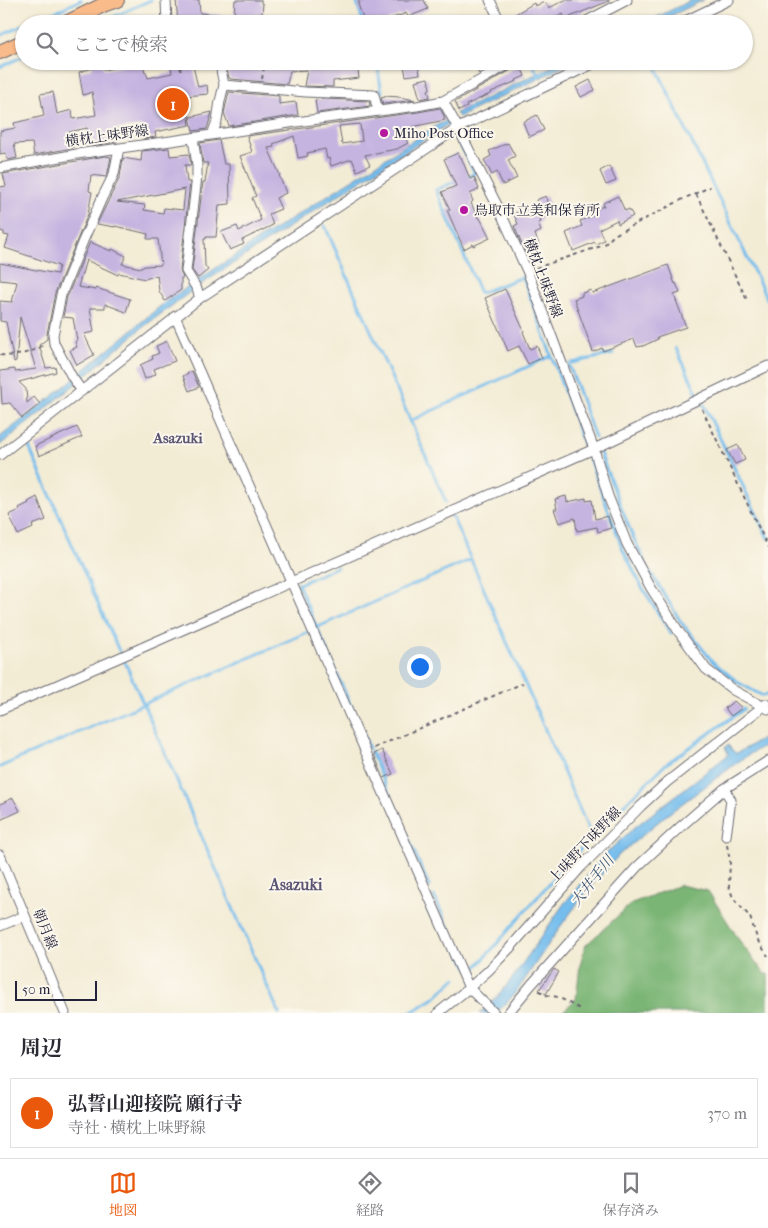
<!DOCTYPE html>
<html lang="ja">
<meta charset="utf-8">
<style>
:root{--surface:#fff;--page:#f2f2f3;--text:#2b2b33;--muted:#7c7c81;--line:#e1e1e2;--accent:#ea580c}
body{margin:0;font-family:"IM FELL French Canon","Noto Serif JP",serif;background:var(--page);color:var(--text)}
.scale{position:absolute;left:15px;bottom:12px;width:82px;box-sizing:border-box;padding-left:5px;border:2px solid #22223b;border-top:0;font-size:14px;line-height:18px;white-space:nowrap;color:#22223b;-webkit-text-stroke:4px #fbf7ec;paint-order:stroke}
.you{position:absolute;left:419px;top:666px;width:18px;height:18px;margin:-12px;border:4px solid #fff;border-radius:50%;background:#1a73e8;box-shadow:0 0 0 8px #1a73e833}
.badge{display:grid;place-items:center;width:32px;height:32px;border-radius:50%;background:var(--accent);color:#fff;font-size:16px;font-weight:700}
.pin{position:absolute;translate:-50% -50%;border:2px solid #fff;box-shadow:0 1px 5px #0006}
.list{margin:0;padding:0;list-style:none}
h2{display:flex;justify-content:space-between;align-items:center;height:65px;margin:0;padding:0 20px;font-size:21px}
h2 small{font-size:16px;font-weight:400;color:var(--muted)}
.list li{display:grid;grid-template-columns:32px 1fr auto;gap:15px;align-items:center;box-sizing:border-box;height:70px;margin:0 10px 10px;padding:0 10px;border:1px solid var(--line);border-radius:0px}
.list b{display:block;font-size:19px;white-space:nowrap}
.list p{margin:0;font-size:16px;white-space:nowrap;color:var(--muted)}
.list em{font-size:16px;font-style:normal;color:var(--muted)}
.icon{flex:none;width:28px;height:28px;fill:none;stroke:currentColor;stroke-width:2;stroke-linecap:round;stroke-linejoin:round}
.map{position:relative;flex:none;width:768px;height:1013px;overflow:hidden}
.search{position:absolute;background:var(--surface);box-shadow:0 1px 4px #0004;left:15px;right:15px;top:15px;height:55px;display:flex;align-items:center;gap:12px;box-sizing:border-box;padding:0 18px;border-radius:28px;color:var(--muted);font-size:19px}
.sheet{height:145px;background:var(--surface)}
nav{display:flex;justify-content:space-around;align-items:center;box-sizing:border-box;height:70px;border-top:1px solid var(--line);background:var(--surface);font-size:14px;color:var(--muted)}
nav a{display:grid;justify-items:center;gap:2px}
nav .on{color:var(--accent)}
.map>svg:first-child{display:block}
.forest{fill:#7ab574;stroke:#4e6c58}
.water{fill:#75bded;stroke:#4c7094}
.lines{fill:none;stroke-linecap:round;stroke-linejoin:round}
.stream{stroke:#75bded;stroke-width:3}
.building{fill:#c5b3e0;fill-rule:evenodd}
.street-casing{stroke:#6b6971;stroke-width:11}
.primary-casing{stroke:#6b6971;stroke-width:16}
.path{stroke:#6b6971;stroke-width:2;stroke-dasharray:4 4;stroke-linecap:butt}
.street{stroke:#fff;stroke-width:9}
.primary{stroke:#fabb8b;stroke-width:14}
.poi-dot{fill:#b5179e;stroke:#fbf7ec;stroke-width:2}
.labels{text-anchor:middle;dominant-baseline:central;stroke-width:4;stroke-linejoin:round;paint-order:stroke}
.poi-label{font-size:14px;fill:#22223b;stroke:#fbf7ec;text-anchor:start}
.street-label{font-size:14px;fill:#22223b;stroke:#fbf7ec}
.neighbourhood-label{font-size:15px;font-weight:bold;fill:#5b5575;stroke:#fbf7ec}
.water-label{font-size:15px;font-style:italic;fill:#3f5879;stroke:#fbf7ec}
.quarter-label{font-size:16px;font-weight:bold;fill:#5b5575;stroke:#fbf7ec}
</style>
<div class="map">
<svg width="768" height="1013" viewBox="0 0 768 1013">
<rect width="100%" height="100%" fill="#fbf7ec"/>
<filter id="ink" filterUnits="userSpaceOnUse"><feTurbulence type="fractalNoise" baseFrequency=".02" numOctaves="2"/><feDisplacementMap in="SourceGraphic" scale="10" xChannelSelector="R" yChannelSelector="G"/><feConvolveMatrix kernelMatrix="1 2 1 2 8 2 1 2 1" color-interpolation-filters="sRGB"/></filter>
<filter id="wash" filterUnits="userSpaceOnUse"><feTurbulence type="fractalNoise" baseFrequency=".0096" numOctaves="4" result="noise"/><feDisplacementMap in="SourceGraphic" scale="20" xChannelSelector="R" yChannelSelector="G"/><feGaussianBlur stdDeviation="1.12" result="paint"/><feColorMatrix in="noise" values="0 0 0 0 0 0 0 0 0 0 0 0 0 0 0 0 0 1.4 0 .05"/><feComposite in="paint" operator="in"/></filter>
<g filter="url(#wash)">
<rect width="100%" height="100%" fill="#f3ecd5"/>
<path class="forest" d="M680,885L708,891L741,943L765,974H768V1013H561L576,999L580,965L585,946L632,903Z"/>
<path class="water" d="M692,0H704L653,24H642Z
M563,61H575L459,117L456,113Z
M447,118L450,123L329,201L194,289L142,328L48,407L0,445V437L48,400L164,303L222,264L241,252L248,246L263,236L269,233L439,124L445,122Z
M768,736V745L760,748L742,759L664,817L620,854L590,887L560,927L519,988L505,1005L495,1013H480L498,996L514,976L563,905L605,854L635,827L728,755V753L725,747L728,745L735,753H737Z"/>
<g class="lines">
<path class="stream" d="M356,0L364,24
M110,18L151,0
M38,20L81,0
M97,24L101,22
M0,36L24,25
M531,61L539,76
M653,61L768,301
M377,64L382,93
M0,67L24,56
M458,141L475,173L467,177
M456,181L436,190L480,293L523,277L584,446
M325,226L446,502
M676,348L698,395
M572,363L613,354
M569,365L595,438
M704,405L768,538
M410,421L551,356
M29,447L119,651
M600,453L632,535L648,568L681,622L713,662L739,683L763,696L768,694
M589,458L623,550L642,587L671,634
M452,516L590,833
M298,584L369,748
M299,584L337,567
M318,627L470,560
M124,660L279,1013
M371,752L429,886
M0,767L308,632
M434,896L461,955L470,970
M473,971L568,862L606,822L666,764L744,709
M410,1013L433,999L456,978"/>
</g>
<g id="blocks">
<path class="building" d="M176,0H199L200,13L221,15L220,24H178Z
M235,0H261V3L263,4L262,14H234Z
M358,0H424L428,9L408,17L406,13L400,16V15L378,24H365L358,4H360Z
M565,0H609V1L565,19L563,14L544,24H516L512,16L534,3L535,6L545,2L549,8Z
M92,61H102L104,70L123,66L121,61H143L145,73L146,72L148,78L172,73L170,61H177L181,71L180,61H189L190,66H193L198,87L207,85L208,94L186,96L190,125L155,132L156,137L143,139L141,126L116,129L117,142L90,146L87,128L69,132L73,148L34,155L32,143L14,144L17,158L8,160L5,153L0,154V131L15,128L14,123L44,116L40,94L53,92L57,114L72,110L73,119L96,115L92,92L83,95L79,72L93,68Z
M225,61L275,64V61H326V63L336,61H378L379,67L358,70L359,78L333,81V87L304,86L307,70L290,71L287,84L231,79L229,78Z
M476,61H502L479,74L475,67L478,66Z
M418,63L420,74L406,76L404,66Z
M520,65L525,76L516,80L517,81L491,92L492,93L466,105L467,107L459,111L455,102Z
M428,78L430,89L428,90L430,97L420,99L415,81Z
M590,80L595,90L581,97L576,87Z
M229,92L279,96V104L296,102L298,115L229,126L224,113Z
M385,96L399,97L415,100L383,104L381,98L385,97Z
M324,99L369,101L370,106L317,113L315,100Z
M440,108L444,116L445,120L412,127L413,130L402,131L408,143L397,149L365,155L370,165L357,171L352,159L331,166L329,158L327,159L325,149L307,153L308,156L298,158L294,136L273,144L274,147L268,148L280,175H279L286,193L276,198L281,209L269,214L273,225L242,240L244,244L230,250L221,232L237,226L239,231L261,220L252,198L256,196L240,156L252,152L247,136L418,112ZM360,124L362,141L342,144L339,126Z
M212,112L207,129L193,131L190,117Z
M537,115L544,130L529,137L523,122Z
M219,140L224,164H229L230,204L219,205L216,237H206V239H204L205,266L208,270L198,278L192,270L203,182H205L208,163H203L200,143Z
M508,143L515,156L508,160L517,178L503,185L497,172L492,175L484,160L491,156L489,151Z
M169,148L170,156L189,154L191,165H185L187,182H190L180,270L183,278H181V290L165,301L159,291L157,275L145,279L119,273L118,275L86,260L78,287L96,290V288L130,299L126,312L105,304V308H90L94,332L84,334L94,355L77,365L70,350L77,347L75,342L77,340L73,318L63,317L67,297L90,242L111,251L112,249L126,256L122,264L141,268L145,266L161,265L158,239H147L148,234L115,226V227L97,224L120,177L123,158L141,161L142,151ZM185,189L183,210L164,208L163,213L144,210L145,205L117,202Z
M458,153L459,157H461L470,179L474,177L479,189L470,194L473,201L471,203L478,218H480L490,238L473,246V244L464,249L447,210H450L442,192L456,186L444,159Z
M105,156L111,157L108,172L106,177L91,175L89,191L92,192L88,214L55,293L47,334V339L39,345L46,368L55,367L56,372L19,382L26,389L27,403L34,397L40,404L22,418L10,403L2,404L0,371L15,369V372L36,369L20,317L16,361L14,362L6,322L0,321V301L12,302L17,282L0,280V263L57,274L59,266L5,248L9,236L4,235V232L0,231V187L6,186L3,174Z
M609,166L616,181L606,185L600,171Z
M546,196L553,214L540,219L541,222L538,223L541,231L535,234L539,245L535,247L536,250L526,254L514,226L518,224L514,214L538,204L536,200Z
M618,196L625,211L629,209L633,216L618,224L617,220L599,229L604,240L596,244L595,242L573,251L566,233L582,226L580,221L595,215L593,210L604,206L603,203Z
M668,265L675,284L676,283L680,293L674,295L686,327L657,337L658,339L643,346L637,347L634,339L603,351L602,348L593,352L574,299L582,296V293L591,290L592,293L601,290Z
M505,289L524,331L523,332L530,349L537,346L542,358L528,364L519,346L508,351L485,298Z
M167,341L175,361L154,369L156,374L145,379L140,365L153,359L152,356L159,353L156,346Z
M192,371L199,387L189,391L183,376Z
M77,427L82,437L39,456L35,446Z
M738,445L745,460L735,464L727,450Z
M566,496L567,502L586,498V501L592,500L595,519L608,516L611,528L598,532L597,527L577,531L575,518L559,523L554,509H557L555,499Z
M37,497L46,520L32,525L33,528L18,535L9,515L20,510L19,508L29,503L28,502Z
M734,701L742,708L731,716L725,708Z
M382,750L393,774L384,778L374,754Z
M13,798L20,811L0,820V804Z
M554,969L559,972L546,994L539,990Z"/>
</g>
</g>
<g filter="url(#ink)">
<use href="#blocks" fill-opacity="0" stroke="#6b6971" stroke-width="1"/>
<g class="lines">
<g class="street-casing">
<path id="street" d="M166,0L167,24
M490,0L501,24
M581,24L627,0
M679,24L729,0
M224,85L306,92L374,95L378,111
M443,101L515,61
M212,135L217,121L220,101L224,85L220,65L216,61
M193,138L197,165V176L186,271L197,289L200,298
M0,168L77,154L178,140L296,122L417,106L443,101L458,128L499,209L528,273L594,449L608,496L627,544L651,588L679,632L706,669L733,690L768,709
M175,316L469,988L494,1013
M82,391L72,377L54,343L53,335L61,295L83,241L102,198L114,174L119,148
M0,455L200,298L458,128L599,61
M0,710L594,449L768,366
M724,789L731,800L726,836
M0,855L65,1013
M0,926L24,916
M438,1013L469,988L489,970L509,949L581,867L641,806L667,782L766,704
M508,1013L531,985L637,867L678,829L724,789L768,761"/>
</g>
<g class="primary-casing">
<path id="primary" d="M64,24L103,5L117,0
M0,52L24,41"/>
</g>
<path class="path" d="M262,79L265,61
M696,194L748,302
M536,268L604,245L614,235L685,198L710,187
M0,355C18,357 29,353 44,345
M702,409L768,547
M374,748L523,683
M727,845L730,861L729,886L733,898L750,917L758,941L768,956
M539,991L546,995L558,997L582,1010"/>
<use href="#street" class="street"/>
<use href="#primary" class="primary"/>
</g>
</g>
<g class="poi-dot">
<circle cx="384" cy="133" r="5"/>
<circle cx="464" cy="210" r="5"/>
</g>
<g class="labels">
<g class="poi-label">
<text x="394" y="133">Miho Post Office</text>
<text x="474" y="210">鳥取市立美和保育所</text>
</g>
<g class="street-label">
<text transform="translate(107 136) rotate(-8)">横枕上味野線</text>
<text transform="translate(543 278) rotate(69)">横枕上味野線</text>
<text transform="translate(585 845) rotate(-47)">上味野下味野線</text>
<text transform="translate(45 929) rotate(68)">朝月線</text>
</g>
<g class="neighbourhood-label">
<text x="178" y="438">Asazuki</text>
</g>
<g class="water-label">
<text transform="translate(592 881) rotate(-52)">大井手川</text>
</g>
<g class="quarter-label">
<text x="296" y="884">Asazuki</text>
</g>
</g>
</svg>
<div class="scale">50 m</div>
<div class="you"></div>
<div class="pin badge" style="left:173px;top:104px">1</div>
<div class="search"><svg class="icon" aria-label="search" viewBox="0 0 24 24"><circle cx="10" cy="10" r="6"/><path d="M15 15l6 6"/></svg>ここで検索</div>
</div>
<section class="sheet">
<h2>周辺<small></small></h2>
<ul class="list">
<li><span class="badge">1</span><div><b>弘誓山迎接院 願行寺</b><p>寺社 · 横枕上味野線</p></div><em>370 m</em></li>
</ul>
</section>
<nav>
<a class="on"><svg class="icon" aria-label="map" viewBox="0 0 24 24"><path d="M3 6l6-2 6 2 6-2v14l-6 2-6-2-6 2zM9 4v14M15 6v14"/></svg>地図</a>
<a><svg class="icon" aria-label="directions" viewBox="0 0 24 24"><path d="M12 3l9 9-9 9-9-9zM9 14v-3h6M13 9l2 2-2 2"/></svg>経路</a>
<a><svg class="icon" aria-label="saved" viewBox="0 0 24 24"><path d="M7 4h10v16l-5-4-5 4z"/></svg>保存済み</a>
</nav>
